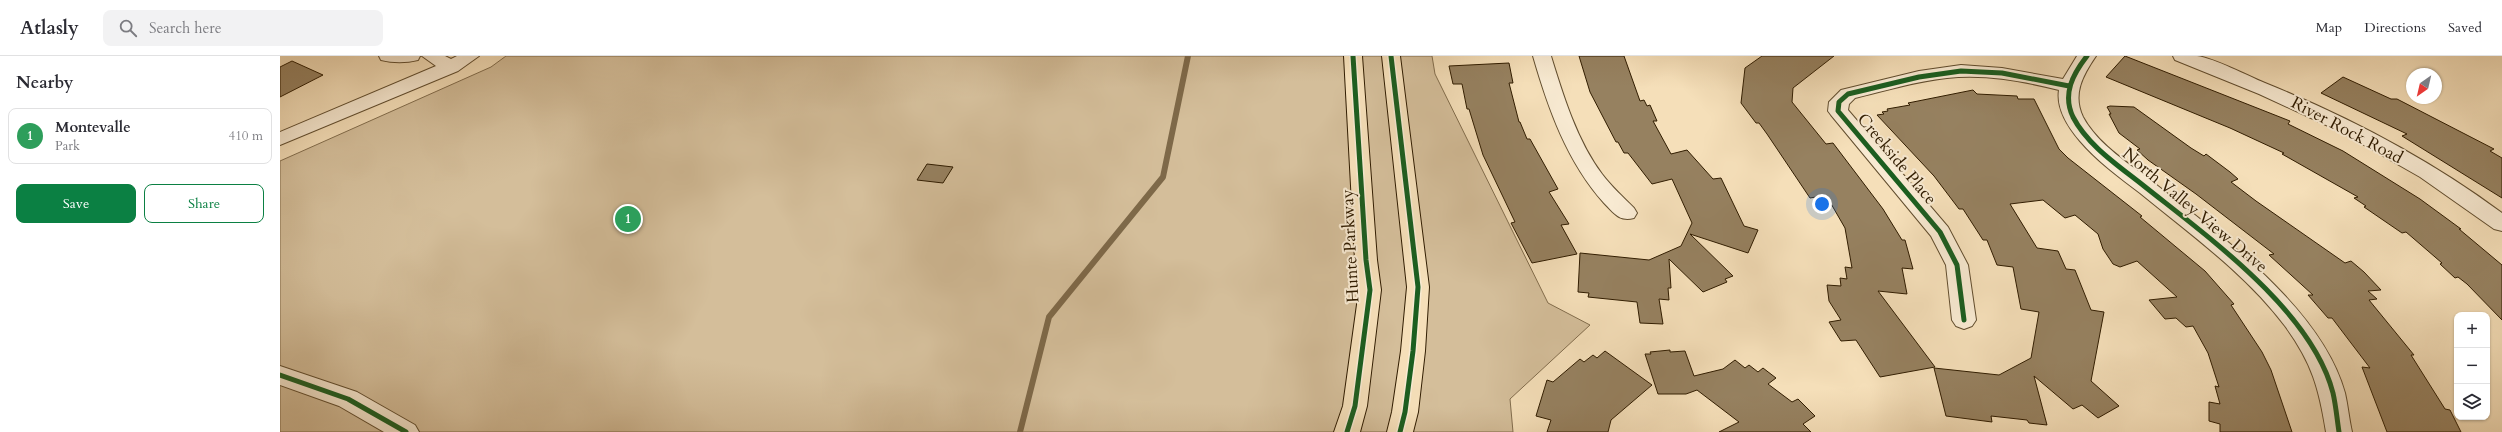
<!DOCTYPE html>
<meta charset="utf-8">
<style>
:root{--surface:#fff;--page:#f2f2f3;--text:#2b2b33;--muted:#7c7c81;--line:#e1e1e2;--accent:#0b8043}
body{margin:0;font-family:Cardo,serif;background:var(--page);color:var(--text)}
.controls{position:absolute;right:12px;bottom:12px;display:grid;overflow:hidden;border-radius:8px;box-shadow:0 1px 3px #0004}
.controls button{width:36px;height:36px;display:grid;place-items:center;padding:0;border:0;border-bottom:1px solid var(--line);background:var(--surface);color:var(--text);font:20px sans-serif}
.compass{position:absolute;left:2126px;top:12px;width:36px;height:36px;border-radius:50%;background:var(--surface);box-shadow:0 1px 3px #0004;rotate:214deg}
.you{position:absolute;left:1542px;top:148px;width:14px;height:14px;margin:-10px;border:3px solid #fff;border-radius:50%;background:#1a73e8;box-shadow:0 0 0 6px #1a73e833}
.badge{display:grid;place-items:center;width:26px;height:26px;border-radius:50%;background:var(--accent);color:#fff;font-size:13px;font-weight:700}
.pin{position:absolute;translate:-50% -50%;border:2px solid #fff;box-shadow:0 1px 4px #0006}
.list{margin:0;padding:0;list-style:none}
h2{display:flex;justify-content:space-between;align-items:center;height:52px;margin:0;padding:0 16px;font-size:17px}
h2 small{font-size:13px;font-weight:400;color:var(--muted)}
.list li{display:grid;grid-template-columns:26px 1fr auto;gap:12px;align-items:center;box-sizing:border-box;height:56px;margin:0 8px 8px;padding:0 8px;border:1px solid var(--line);border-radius:8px}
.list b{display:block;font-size:15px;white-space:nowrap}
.list p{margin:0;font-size:13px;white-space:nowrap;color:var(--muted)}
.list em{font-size:13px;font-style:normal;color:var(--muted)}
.actions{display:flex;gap:8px;padding:12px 16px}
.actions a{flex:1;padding:9px 0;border:1px solid var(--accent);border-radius:8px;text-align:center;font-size:14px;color:var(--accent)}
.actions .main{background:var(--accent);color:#fff}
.icon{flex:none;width:22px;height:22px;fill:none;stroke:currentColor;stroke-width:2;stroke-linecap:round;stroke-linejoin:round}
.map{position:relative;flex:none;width:2222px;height:376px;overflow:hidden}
header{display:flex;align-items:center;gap:24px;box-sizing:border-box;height:56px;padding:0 20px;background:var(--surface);border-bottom:1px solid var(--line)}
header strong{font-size:19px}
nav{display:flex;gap:22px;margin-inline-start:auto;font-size:14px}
.search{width:280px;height:36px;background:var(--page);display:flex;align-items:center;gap:10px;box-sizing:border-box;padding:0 14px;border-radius:8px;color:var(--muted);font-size:15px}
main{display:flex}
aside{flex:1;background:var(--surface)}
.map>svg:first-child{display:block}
.green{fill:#d4be9a;stroke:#826d4d}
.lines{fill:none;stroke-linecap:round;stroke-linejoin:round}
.stream{stroke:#7e6949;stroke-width:6}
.building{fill:#968160;stroke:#301c00}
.minor-casing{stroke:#614d2e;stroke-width:2}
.major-casing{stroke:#301c00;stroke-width:2}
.minor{fill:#f8ead2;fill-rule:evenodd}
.major{fill:#f5dfb9;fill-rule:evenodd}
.cycleway-casing{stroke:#f8ead2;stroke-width:8}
.cycleway{stroke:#1b5e20;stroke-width:5}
.labels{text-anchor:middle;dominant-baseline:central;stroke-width:4;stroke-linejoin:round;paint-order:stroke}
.street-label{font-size:17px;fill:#301c00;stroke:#f8ead2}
</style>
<header>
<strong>Atlasly</strong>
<div class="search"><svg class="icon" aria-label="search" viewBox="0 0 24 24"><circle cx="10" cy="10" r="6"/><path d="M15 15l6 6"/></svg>Search here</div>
<nav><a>Map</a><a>Directions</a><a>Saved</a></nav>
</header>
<main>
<aside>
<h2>Nearby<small></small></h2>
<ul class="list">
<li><span class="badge" style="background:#2e9e5b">1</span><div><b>Montevalle</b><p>Park</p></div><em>410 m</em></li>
</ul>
<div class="actions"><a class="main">Save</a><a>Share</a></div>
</aside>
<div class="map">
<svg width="2222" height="376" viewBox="0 0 2222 376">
<rect width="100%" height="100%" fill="#f5dfb9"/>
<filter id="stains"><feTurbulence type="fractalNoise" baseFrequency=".005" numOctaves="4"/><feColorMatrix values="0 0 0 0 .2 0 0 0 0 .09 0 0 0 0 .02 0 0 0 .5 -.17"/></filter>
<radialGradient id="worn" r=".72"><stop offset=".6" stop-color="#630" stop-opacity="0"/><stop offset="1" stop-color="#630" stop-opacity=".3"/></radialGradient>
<path class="green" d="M226,0H1152L1155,18L1268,247L1310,269L1230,343L1233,376H0V105L211,11Z"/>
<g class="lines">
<path class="stream" d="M740,376L769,261L883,121L908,0"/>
</g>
<path class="building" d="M1299,0H1344L1360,45L1364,44L1367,50L1370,49L1377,65H1373L1391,98L1407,94L1433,123L1441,122L1464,170L1478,174L1468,197L1410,178L1453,220L1445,223L1447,226L1423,236L1389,203L1391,232H1388L1389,244L1379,243L1383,268L1360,267L1357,246L1308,241L1309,237L1298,236L1300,197L1369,204L1401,190L1412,167L1392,123L1372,128L1348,97H1344L1338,86H1336L1310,36Z
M1482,0H1554L1513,32L1512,46L1546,88L1553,87L1603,153L1622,184H1625L1633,213L1622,212L1627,238L1598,235L1655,311L1600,321L1576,284L1561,285L1549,266L1561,264L1549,245L1547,229L1561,230L1560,222L1567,223L1565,211L1572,212L1565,172L1550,146L1542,140L1530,142L1487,78L1479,67H1476L1461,47L1465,12Z
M1845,0L2010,65L2008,68L2063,95L2140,143L2181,173H2179L2222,209V264L2187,228L2178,221L2175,222L2160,208L2162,207L2126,176L2122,177L2084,151L2086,150L2074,142L2078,141L2002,98L2004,97L1950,72L1826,21Z
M12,5L43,19L0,41V11Z
M1229,7L1233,27H1229L1239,66H1240L1247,83H1250L1278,133L1269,136L1289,168L1281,169L1297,198L1252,207L1231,167L1235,166L1203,99L1189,53H1187L1182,28H1173L1169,10Z
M2063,21L2111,43H2117L2214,93L2210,95L2222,102V142L2122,80L2127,78L2041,37Z
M1693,34L1697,38L1737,40L1738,43H1754L1779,93L1788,102L1862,160L1860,161L1925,215L1954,248L1951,249L1982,296L1991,314L2012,376H1940V368L1929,365V346L1940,348L1935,330L1939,331L1928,297L1913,270L1906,271L1896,262L1885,263L1869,244L1897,241L1857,205L1840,211L1833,208L1823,193L1818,178L1795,159L1785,162L1763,144L1730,148L1757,192L1778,195L1786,213L1795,214L1811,254L1824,256L1811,325L1839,350L1818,362L1802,349L1793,353L1754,320L1767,369L1749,367L1747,364L1711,360L1712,366L1666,360L1654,312L1719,319L1751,302L1759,256L1741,253L1733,211L1717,209L1707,184H1703L1683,153H1679L1654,120L1597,59L1604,58L1602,56L1608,55L1607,53L1630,49L1628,47Z
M1830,50L1854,51L1911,92L1924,100L1926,98L1950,116L1958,123L1951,126L1976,145L2065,207L2071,205L2084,216L2101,234L2088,235L2097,243L2089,244L2134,299H2131L2165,353L2170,354L2181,376H2107L2082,311L2090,312L2052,262H2048L2028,239H2033L1989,199L1994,198L1916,138L1868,104L1857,94L1860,93L1839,77L1829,58H1831L1827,51Z
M647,108L673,111L663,127L637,124Z
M1390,294V296L1405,295L1414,320L1443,313L1455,304L1465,312L1469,309L1478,316L1483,312L1496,322L1488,328L1512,346L1518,343L1535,360L1523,368L1531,376H1439L1459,366L1417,334L1406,338H1378L1365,298H1371L1370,296Z
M1325,295L1372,329L1331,364L1328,376H1267L1271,364L1256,360L1267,324L1273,326L1300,303L1304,306L1313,299L1317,302Z"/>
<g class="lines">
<g class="minor-casing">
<path id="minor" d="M99,0H140L138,4C126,7 113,7 101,4Z
M142,0H165L171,3L177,0H199L178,15L0,89V76L156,10Z
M1253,0H1271C1283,39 1297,85 1322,118C1331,130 1343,141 1354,152L1357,157L1354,162C1339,166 1334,157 1324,147C1287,106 1268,52 1253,0Z
M1797,0H1816C1803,19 1792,38 1803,61C1818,89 1850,108 1874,127C1940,179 2042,253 2065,337C2068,350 2069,363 2072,376H2046C2039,332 2032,307 2005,270C1966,218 1910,178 1860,137C1839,121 1817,105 1800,85C1788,71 1776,53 1779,34C1743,25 1705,18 1667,22C1636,25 1605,35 1575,42L1569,48L1568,54L1668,171L1688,209L1696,264L1692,270L1684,273L1676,270L1672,264L1666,209L1651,180L1551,59L1548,55L1549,46L1561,34L1639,15L1681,9L1722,12L1783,23Z
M1893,0C1901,0 1909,0 1917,0C1934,2 1968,20 1985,27C2069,61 2149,103 2222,157V175L2214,173L2140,121L2061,76L1979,38L1895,4Z
M0,310L77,336L135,369L139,376H104L59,350L0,329Z"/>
</g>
<g class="major-casing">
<path id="major" d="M1064,0H1082L1097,204L1101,234L1087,350L1080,376H1054L1063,350L1079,234L1075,204Z
M1102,0H1120L1149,231L1145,295L1138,356L1133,376H1107L1112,356L1121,295L1127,231Z"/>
</g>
<use href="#minor" class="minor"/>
<use href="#major" class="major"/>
<g class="cycleway-casing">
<path id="cycleway" d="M1111,0L1138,231L1133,295L1125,356L1120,376
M1807,0C1793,18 1782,38 1793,61C1808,90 1839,110 1864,130C1928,181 2032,255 2053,337C2056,350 2057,363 2059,376
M1684,264L1677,209L1660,176L1558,55L1559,46L1568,38L1639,21L1681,15L1722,17L1789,30
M0,319L68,343L126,376
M1067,376L1075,350L1090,234L1086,204L1073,0"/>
</g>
<use href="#cycleway" class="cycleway"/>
</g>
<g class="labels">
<g class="street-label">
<text transform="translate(2067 74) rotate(28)">River Rock Road</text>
<text transform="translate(1617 103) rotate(50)">Creekside Place</text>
<text transform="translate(1915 154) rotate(40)">North Valley View Drive</text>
<text transform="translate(1070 190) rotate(-93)">Hunte Parkway</text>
</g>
</g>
<rect width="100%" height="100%" filter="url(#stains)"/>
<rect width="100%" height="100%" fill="url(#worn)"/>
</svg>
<div class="controls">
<button>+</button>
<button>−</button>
<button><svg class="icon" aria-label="layers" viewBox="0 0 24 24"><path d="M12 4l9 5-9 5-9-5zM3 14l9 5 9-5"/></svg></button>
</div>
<svg class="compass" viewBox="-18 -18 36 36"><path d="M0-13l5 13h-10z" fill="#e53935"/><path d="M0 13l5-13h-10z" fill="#7c7c81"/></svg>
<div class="you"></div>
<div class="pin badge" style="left:348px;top:163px;background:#2e9e5b">1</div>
</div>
</main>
